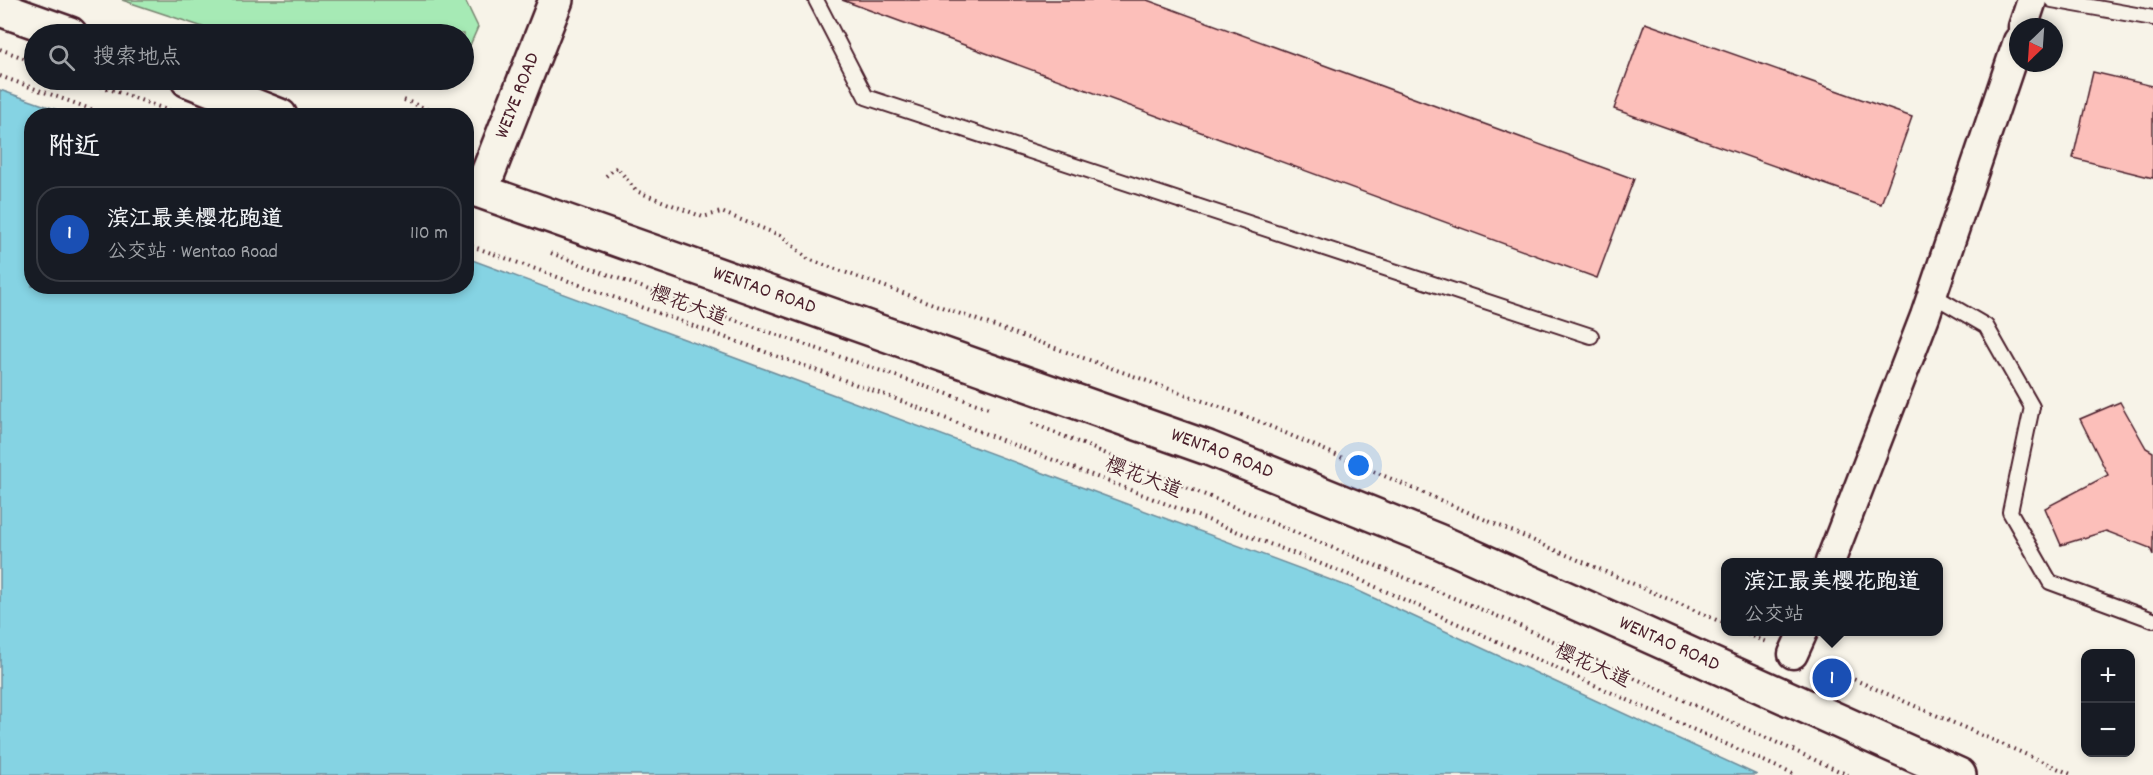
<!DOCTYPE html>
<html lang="zh">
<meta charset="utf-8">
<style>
:root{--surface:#171b24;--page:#20242c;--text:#f1f3f6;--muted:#9ea1a6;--line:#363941;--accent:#d1495b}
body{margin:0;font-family:Dekko,"LXGW WenKai TC",sans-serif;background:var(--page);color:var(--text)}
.controls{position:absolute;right:18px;bottom:18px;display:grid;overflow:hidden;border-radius:12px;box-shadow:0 3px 9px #0003}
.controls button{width:54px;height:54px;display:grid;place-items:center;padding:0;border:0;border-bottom:2px solid var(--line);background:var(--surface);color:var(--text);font:30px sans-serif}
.compass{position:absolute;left:2009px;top:18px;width:54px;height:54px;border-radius:50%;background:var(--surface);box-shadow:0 3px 9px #0003;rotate:205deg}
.you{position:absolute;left:1359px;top:466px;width:21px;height:21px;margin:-15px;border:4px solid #fff;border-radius:50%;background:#1a73e8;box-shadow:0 0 0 9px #1a73e833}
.badge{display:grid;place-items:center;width:39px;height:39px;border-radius:50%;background:var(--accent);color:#fff;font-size:20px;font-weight:700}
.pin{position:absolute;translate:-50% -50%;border:3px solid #fff;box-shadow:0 2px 6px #0006}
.popup{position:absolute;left:1721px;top:558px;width:222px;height:78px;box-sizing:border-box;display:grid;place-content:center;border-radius:12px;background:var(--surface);filter:drop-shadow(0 2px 4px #0005);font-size:20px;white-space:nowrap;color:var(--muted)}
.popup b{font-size:22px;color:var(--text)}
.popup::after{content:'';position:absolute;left:50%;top:100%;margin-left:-12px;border:12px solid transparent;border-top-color:var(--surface)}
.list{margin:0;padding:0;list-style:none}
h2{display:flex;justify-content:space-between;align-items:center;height:78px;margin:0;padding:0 24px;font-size:26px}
h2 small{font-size:20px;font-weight:400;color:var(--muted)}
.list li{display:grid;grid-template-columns:39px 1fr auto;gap:18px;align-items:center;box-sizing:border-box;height:96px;margin:0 12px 12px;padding:0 12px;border:2px solid var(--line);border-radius:24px}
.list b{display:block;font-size:22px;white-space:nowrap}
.list p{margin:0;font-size:20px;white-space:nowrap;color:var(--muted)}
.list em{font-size:20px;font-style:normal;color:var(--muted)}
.icon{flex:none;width:33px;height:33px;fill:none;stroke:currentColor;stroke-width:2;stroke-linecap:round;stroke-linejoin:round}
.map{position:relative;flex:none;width:2153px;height:775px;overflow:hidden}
.search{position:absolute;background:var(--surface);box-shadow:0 3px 9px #0003;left:24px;top:24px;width:450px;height:66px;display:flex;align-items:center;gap:15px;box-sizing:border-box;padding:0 21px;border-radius:33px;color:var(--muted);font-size:22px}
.panel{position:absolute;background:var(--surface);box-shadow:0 3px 9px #0003;left:24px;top:108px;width:450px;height:186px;border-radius:24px}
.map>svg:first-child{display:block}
.green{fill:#a6eab5;stroke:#788470;stroke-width:1.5}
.water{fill:#85d3e3;stroke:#6d8b99;stroke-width:1.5}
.building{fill:#fcbfba;stroke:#4a1f2b;stroke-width:1.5}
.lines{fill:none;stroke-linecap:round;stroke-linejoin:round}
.lane-casing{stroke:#4a1f2b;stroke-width:18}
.street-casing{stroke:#4a1f2b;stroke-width:33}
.secondary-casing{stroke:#4a1f2b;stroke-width:38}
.path{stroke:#4a1f2b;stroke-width:4;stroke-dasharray:1.5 4.5;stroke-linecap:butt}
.lane{stroke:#f7f3e8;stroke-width:14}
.street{stroke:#f7f3e8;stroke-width:28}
.secondary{stroke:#f7f3e8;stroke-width:33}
.labels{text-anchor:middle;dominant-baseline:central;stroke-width:4.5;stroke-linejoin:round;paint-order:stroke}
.street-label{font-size:20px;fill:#4a1f2b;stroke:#f7f3e8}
</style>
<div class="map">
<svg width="2153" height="775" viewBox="0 0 2153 775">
<rect width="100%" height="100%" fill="#f7f3e8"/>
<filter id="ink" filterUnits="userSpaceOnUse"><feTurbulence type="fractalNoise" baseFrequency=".0167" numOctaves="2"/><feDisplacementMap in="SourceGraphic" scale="12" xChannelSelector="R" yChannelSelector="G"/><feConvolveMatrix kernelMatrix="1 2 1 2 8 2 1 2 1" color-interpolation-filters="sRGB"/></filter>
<g filter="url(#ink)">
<path class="green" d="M122,0H465L478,27L464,59V34H224Z
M357,80H454L450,88L386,89Z"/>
<path class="water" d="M0,90L72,115L32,116V286H466L467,258L1352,588L1757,775H0Z"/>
<path class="building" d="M842,0H1147L1634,179L1597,278Z
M1645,23L1912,117L1881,204L1614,109Z
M2093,72L2153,86V178L2073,158Z
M2120,402L2146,448L2153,452V555L2150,548L2106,531L2061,545L2045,508L2108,475L2080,419Z"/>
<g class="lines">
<g class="lane-casing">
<path id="lane" d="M816,0L866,97L1591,336
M2052,0L2153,18
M1931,294L1986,326L2032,407L2010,512L2050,582L2153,620"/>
</g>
<g class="street-casing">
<path id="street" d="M2023,27L2032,0
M1830,562L1925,316L2018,41
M1793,654L1803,632"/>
</g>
<g class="secondary-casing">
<g id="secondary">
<path d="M0,9L70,34"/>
<path d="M188,80L280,116"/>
<path id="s1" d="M466,186L1208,448L1438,541L1959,775"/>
<path id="s2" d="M481,191L556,0"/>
</g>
</g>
<path class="path" d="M0,49L34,62
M0,76L110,116
M84,80L179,114
M404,100L427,109
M606,176L617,167L636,191L703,217L721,212L782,236L808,259L1253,419L1726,624
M466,244L888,396L1347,574L1795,775
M551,253L665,296L991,409
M1032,423L1509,621L1848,775
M1742,632L1767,642
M1821,665L2073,775"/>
<use href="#lane" class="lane"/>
<use href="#street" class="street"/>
<use href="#secondary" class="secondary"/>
</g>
</g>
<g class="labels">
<g class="street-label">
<text stroke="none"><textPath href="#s2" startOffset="102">WEIYE ROAD</textPath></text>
<text stroke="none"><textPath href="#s1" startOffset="316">WENTAO ROAD</textPath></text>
<text transform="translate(688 307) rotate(20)">樱花大道</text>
<text stroke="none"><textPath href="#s1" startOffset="802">WENTAO ROAD</textPath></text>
<text transform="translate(1143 479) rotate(21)">樱花大道</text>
<text stroke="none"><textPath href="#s1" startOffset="1288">WENTAO ROAD</textPath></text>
<text transform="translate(1592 667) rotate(24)">樱花大道</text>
</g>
</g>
</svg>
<div class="controls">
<button>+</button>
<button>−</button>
</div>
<svg class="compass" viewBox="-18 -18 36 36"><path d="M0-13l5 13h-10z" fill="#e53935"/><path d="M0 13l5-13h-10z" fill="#9ea1a6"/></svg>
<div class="you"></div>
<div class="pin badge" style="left:1832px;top:678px;background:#1a4fb4">1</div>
<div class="popup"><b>滨江最美樱花跑道</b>公交站</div>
<div class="search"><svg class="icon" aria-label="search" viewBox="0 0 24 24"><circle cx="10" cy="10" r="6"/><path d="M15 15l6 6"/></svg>搜索地点</div>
<section class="panel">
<h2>附近<small></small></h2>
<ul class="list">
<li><span class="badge" style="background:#1a4fb4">1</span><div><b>滨江最美樱花跑道</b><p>公交站 · Wentao Road</p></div><em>110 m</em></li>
</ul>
</section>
</div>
